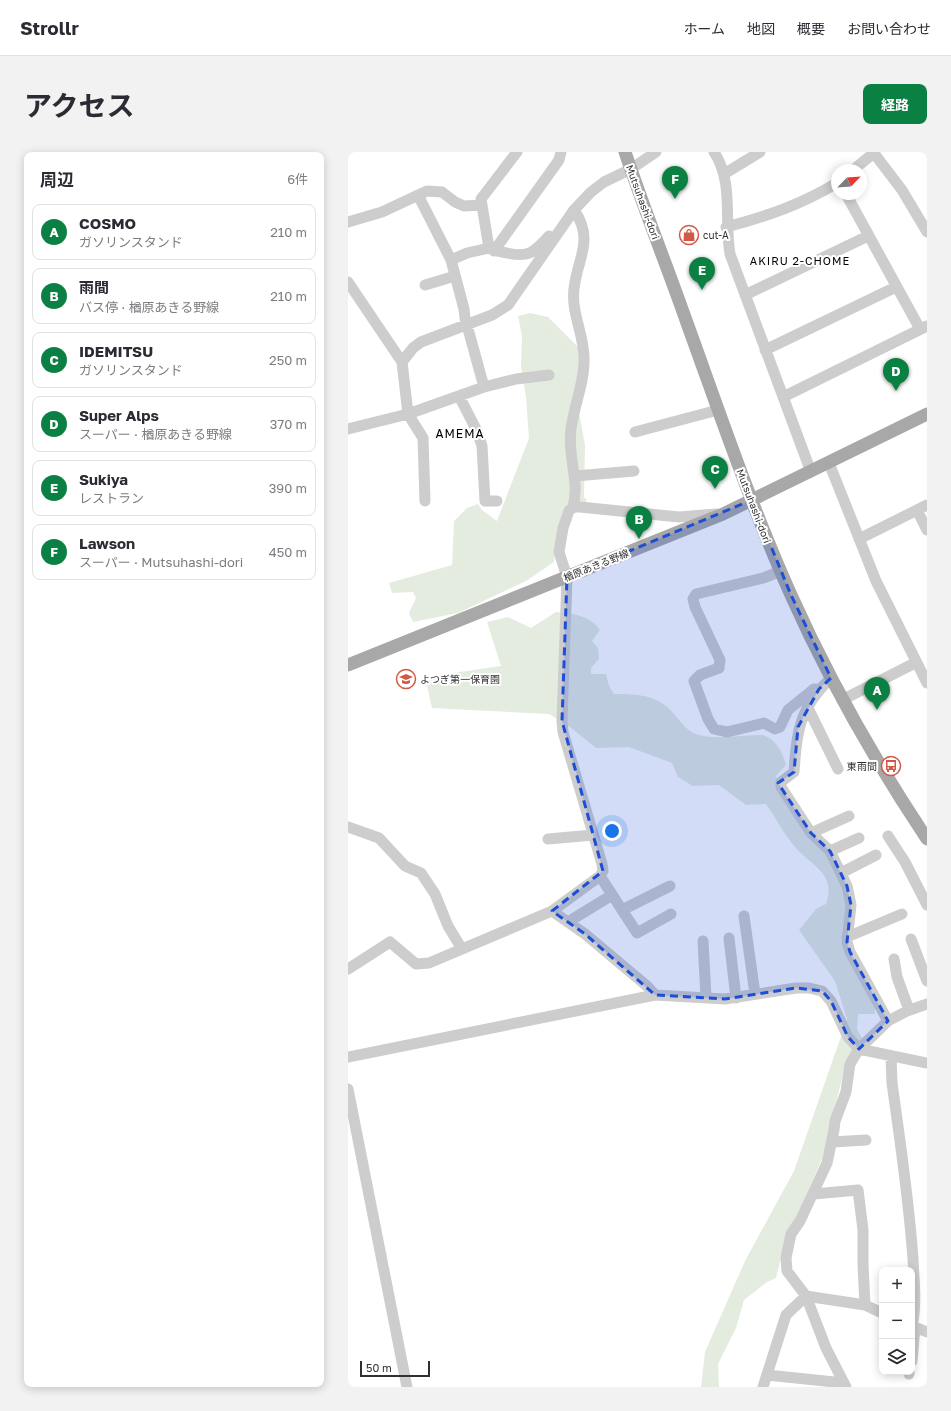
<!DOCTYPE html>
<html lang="ja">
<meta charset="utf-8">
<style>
:root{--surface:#fff;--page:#f2f2f3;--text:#2b2b33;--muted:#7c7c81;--line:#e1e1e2;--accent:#0b8043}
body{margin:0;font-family:"Golos Text","Noto Sans JP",sans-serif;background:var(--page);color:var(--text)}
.controls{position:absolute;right:12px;bottom:12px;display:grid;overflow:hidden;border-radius:8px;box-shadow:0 2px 10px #0003}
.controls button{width:36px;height:36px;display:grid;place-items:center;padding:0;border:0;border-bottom:1px solid var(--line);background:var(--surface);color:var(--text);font:20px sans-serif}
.compass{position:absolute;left:483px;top:12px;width:36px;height:36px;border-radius:50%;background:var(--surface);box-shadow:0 2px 10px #0003;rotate:65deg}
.scale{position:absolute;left:12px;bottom:10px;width:70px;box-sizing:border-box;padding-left:4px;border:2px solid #303030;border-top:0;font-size:11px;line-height:14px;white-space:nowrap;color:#303030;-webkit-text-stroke:3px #fff;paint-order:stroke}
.you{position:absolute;left:264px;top:679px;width:14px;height:14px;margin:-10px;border:3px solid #fff;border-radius:50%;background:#1a73e8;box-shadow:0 0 0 6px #1a73e833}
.badge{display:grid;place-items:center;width:26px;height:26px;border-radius:50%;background:var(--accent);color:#fff;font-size:13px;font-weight:700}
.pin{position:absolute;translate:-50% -33px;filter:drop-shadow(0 1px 2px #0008)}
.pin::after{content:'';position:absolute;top:21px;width:14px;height:12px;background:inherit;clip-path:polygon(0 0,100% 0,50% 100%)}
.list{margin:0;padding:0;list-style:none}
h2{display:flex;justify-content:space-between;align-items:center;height:52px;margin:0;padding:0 16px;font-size:17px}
h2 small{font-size:13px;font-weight:400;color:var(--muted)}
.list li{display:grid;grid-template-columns:26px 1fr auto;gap:12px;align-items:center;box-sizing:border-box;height:56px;margin:0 8px 8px;padding:0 8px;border:1px solid var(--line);border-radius:8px}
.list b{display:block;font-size:15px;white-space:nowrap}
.list p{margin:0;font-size:13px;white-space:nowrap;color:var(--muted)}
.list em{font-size:13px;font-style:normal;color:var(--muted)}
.icon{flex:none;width:22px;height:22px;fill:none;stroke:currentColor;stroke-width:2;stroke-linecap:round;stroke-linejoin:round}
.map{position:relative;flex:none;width:579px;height:1235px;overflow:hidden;border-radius:8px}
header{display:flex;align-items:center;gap:24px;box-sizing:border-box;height:56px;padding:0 20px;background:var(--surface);border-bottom:1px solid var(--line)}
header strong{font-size:19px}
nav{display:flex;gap:22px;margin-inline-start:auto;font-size:14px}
.intro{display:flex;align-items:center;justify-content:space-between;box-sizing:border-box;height:96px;padding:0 24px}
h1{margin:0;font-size:28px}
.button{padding:10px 18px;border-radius:8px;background:var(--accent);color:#fff;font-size:14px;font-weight:700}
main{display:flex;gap:24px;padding:0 24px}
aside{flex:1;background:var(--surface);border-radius:8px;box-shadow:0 2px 10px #0003}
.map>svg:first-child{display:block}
.green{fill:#e4ece0}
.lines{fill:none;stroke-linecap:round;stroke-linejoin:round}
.minor{stroke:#cdcdcd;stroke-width:11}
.major{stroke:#a8a8a8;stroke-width:13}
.marked{fill:#1d4ed8;fill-opacity:0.2;stroke:#1d4ed8;stroke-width:3;stroke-dasharray:8 5;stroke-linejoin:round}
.labels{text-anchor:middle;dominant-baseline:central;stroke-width:4;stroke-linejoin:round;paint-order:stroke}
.street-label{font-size:10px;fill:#303030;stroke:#fff}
.poi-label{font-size:10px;fill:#303030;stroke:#fff;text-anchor:start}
.neighbourhood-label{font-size:11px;letter-spacing:1px;fill:#000;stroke:#fff}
.quarter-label{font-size:12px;letter-spacing:1px;fill:#000;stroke:#fff}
</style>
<header>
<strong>Strollr</strong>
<nav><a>ホーム</a><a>地図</a><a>概要</a><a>お問い合わせ</a></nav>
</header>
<div class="intro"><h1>アクセス</h1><a class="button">経路</a></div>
<main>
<aside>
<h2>周辺<small>6件</small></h2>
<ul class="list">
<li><span class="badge">A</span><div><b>COSMO</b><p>ガソリンスタンド</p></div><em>210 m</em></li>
<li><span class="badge">B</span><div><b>雨間</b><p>バス停 · 楢原あきる野線</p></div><em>210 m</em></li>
<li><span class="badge">C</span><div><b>IDEMITSU</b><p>ガソリンスタンド</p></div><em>250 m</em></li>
<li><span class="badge">D</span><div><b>Super Alps</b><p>スーパー · 楢原あきる野線</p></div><em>370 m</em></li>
<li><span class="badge">E</span><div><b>Sukiya</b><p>レストラン</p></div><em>390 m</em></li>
<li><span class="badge">F</span><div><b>Lawson</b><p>スーパー · Mutsuhashi-dori</p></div><em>450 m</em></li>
</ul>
</aside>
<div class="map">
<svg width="579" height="1235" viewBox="0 0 579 1235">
<rect width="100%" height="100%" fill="#fff"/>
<path class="green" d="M182,161L200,165L240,205L231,260L237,293L236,345L239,348C232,361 227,361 214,367L208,387L206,410L178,429L110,461L65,470L61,461L68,446L65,440L44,441L41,431L104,413L106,369L119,356L130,352L134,358L149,369L181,286L178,245L173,215L174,184L170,164Z
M208,460C225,462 242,463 252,478L244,489L250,496L251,507L243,516V522H258L261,534L266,542C285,542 304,542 319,555C329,563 337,580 351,583C370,588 395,583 415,583C428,587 435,601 438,613L428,624L451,670L477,700L501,744L498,798L526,849L527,862H510L509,877L514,886L495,923L474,1007L437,1090L428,1126L419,1130L396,1148L388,1176L370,1212L371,1235H353L357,1200L397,1109L446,1019L499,867L487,829L451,778L468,757L478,752C489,721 463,714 446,694C436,682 428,666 418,652L398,653L371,633L345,634L330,625L324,611L281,595L248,596L222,575L201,562L84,556L77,525L153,514L139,470L160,465L183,476Z"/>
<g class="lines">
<path class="minor" d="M169,0L133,47L141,96C147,99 152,100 159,101C182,106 186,100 201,84
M366,0C386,30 376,69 382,102L463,320
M525,0L554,38L579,80
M505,18L527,0
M376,22L412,0
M498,42L572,177
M70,43L103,108
M0,70L34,60L79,39L94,40L107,50L116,54L134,53
M378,75C420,64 452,53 489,31
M146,99L211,8L213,0
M0,130L54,210L60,262L0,277
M77,133L107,124
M397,143L520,84
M417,198L548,135
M54,210L65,196L73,190L144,163L160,153L226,58L243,40L256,30L283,17L308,0
M136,235L168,227L201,223
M111,244L129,279L134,294L137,349H149
M435,245L579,174
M287,280L370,258
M481,311L528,429L579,531
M227,324L286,319
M77,349L75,286L60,262L136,235L117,166L116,157L103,108L119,101L141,96
M225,355C232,328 219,305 223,277C226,253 237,230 236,206C236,182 223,161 226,137C229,107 247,88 226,58
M569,358L579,378
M511,387L579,353
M433,419L415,426L348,442L345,447L347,455L372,508L371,516L352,523L346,529L360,567L366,577L379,580L416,571L427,577L432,575L440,558L466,537H470
M483,526C451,556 449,579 446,620L433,630V635L463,681L482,699L499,734L503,753L499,790L502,800L540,869
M494,548L567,511
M460,556L490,617
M0,675L31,686L57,714L73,721L87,742L100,774L114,797
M463,681L501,664
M540,684L557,710L579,753
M200,687L245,683
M482,699L511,686
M493,721L528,703
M252,724L289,781L323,762
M274,758L322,734
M204,759L237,782L299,834L307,843
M396,764L407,842
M220,770L264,743
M499,785L554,762
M381,786L388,846
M563,787L579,829
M355,789L358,845
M546,807L549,825L561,858
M0,817L42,790L68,812L81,811L204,759L252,724L255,719L254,712L215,580L214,569L219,425L211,400L215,376L221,359L225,355H232L331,365L368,362
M543,904L544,931C552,989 561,1048 565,1107C566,1129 569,1152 564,1174
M0,905L307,843L377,847L448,836H461L474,839L483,849L500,885L511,897L579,911
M0,937L59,1235
M484,990L518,988
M466,1042L510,1038L515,1078V1113L517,1153
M564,1174L579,1180
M564,1209L567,1175
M561,1222V1220
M419,1223L496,1231
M415,1235L438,1163L458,1144L517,1153L534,1161
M498,1235L478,1196L458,1144L439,1119L438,1106L443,1082L452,1069L479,1011L486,978L487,969L498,940L502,912L511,897L540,869L559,859L579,852"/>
<path class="major" d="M277,0C296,57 319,114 339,171C372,262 403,354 443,443C481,528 527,609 579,687
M0,513L375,362L579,262"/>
</g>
<path class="marked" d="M404,348L443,443L483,526L471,537L450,575L446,620L430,631L463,681L482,699L499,734L503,753L499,790L502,800L540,869L511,897L500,885L483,849L474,839L448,836L377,847L307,843L237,782L204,759L255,719L214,569L219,425Z"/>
<defs>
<g id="shop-ring" transform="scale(1)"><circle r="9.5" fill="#fff" stroke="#d35947" stroke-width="1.5"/><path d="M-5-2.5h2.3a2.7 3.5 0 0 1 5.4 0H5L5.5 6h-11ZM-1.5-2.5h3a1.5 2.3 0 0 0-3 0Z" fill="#d35947"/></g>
<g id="school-ring" transform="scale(1)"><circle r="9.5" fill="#fff" stroke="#d35947" stroke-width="1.5"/><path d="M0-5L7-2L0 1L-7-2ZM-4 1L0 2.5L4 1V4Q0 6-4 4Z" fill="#d35947"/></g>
<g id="bus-ring" transform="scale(1)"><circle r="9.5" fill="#fff" stroke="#d35947" stroke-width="1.5"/><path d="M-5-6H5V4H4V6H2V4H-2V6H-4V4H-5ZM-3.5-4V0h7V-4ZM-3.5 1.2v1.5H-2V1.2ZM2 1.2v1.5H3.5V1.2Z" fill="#d35947"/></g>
</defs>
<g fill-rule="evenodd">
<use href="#shop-ring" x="341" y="83"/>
<use href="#school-ring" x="58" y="527"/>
<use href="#bus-ring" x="543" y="614"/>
</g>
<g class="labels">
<g class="street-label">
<text transform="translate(295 50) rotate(70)">Mutsuhashi-dori</text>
<text transform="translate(406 354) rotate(69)">Mutsuhashi-dori</text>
<text transform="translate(248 413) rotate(-22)">楢原あきる野線</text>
</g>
<g class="poi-label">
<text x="355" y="83">cut-A</text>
<text x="72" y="527">よつぎ第一保育園</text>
<text x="529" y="614" text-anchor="end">東雨間</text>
</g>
<g class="neighbourhood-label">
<text x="452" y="108">AKIRU 2-CHOME</text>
</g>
<g class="quarter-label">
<text x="112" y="281">AMEMA</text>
</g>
</g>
</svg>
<div class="controls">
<button>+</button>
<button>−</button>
<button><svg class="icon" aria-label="layers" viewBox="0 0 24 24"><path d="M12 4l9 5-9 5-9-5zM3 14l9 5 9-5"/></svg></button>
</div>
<svg class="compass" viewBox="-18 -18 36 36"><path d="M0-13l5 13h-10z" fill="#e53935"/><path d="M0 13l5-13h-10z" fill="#7c7c81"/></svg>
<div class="scale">50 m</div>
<div class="you"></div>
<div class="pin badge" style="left:529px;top:558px">A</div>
<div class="pin badge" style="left:291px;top:387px">B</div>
<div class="pin badge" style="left:367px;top:337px">C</div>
<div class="pin badge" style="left:548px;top:239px">D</div>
<div class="pin badge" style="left:354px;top:138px">E</div>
<div class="pin badge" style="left:327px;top:47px">F</div>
</div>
</main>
